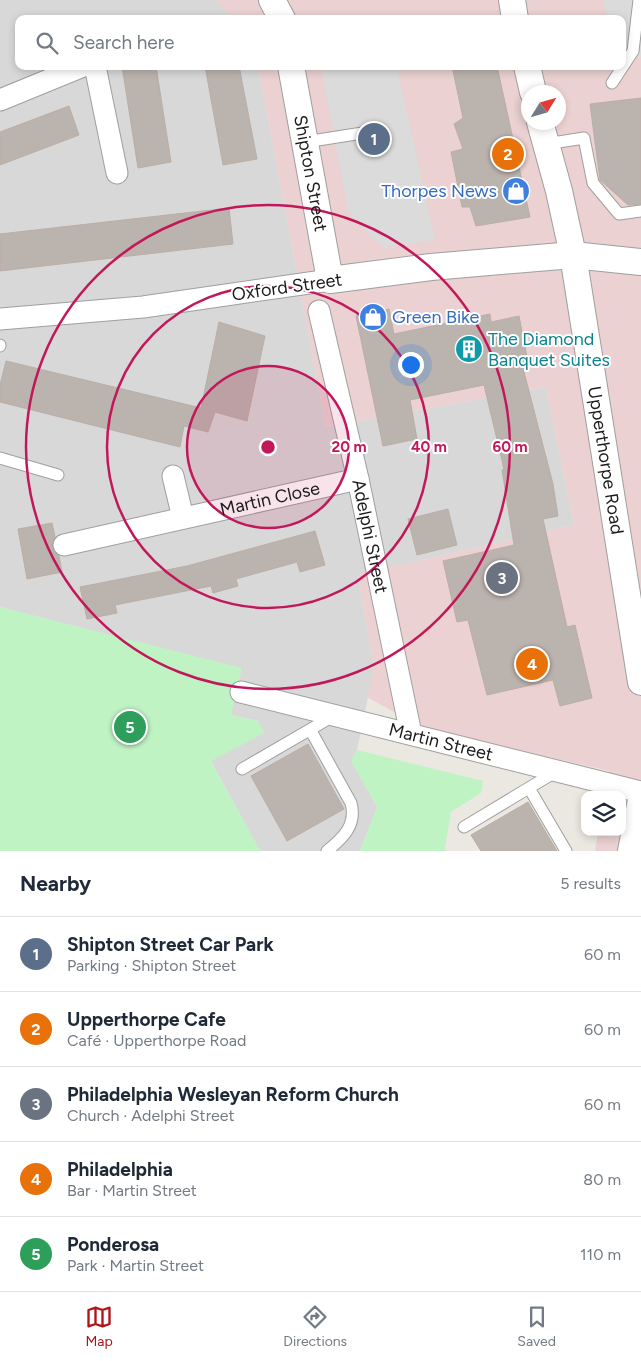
<!DOCTYPE html>
<meta charset="utf-8">
<style>
:root{--surface:#fff;--page:#f6f6f7;--text:#1f2937;--muted:#747a83;--line:#e0e1e3;--accent:#b31316}
body{margin:0;font-family:Figtree,sans-serif;background:var(--page);color:var(--text)}
.controls{position:absolute;right:15px;bottom:15px;display:grid;overflow:hidden;border-radius:10px;box-shadow:0 2px 8px #0003}
.controls button{width:45px;height:45px;display:grid;place-items:center;padding:0;border:0;border-bottom:1px solid var(--line);background:var(--surface);color:var(--text);font:25px sans-serif}
.compass{position:absolute;left:521px;top:85px;width:45px;height:45px;border-radius:50%;background:var(--surface);box-shadow:0 2px 8px #0003;rotate:53deg}
.you{position:absolute;left:410px;top:364px;width:18px;height:18px;margin:-12px;border:4px solid #fff;border-radius:50%;background:#1a73e8;box-shadow:0 0 0 8px #1a73e833}
.badge{display:grid;place-items:center;width:32px;height:32px;border-radius:50%;background:var(--accent);color:#fff;font-size:16px;font-weight:700}
.pin{position:absolute;translate:-50% -50%;border:2px solid #fff;box-shadow:0 1px 5px #0006}
.list{margin:0;padding:0;list-style:none}
h2{display:flex;justify-content:space-between;align-items:center;height:65px;margin:0;padding:0 20px;font-size:21px}
h2 small{font-size:16px;font-weight:400;color:var(--muted)}
.list li{display:grid;grid-template-columns:32px 1fr auto;gap:15px;align-items:center;box-sizing:border-box;height:75px;padding:0 20px;border-top:1px solid var(--line)}
.list b{display:block;font-size:19px;white-space:nowrap}
.list p{margin:0;font-size:16px;white-space:nowrap;color:var(--muted)}
.list em{font-size:16px;font-style:normal;color:var(--muted)}
.icon{flex:none;width:28px;height:28px;fill:none;stroke:currentColor;stroke-width:2;stroke-linecap:round;stroke-linejoin:round}
.map{position:relative;flex:none;width:641px;height:851px;overflow:hidden}
.search{position:absolute;background:var(--surface);box-shadow:0 2px 8px #0003;left:15px;right:15px;top:15px;height:55px;display:flex;align-items:center;gap:12px;box-sizing:border-box;padding:0 18px;border-radius:10px;color:var(--muted);font-size:19px}
.sheet{height:440px;background:var(--surface)}
nav{display:flex;justify-content:space-around;align-items:center;box-sizing:border-box;height:70px;border-top:1px solid var(--line);background:var(--surface);font-size:14px;color:var(--muted)}
nav a{display:grid;justify-items:center;gap:2px}
nav .on{color:var(--accent)}
.map>svg:first-child{display:block}
.residential{fill:#d9d8d8}
.commercial{fill:#ebd1d1;fill-rule:evenodd}
.park{fill:#c0f3c3}
.parking{fill:#dbdbdb}
.building{fill:#bbb3ae;stroke:#bbaea5}
.lines{fill:none;stroke-linecap:round;stroke-linejoin:round}
.service-casing{stroke:#9f9f9f;stroke-width:13}
.minor-casing{stroke:#9f9f9f;stroke-width:23}
.tertiary-casing{stroke:#9f9f9f;stroke-width:28}
.service{stroke:#fff;stroke-width:11}
.minor{stroke:#fff;stroke-width:21}
.tertiary{stroke:#fff;stroke-width:26}
.ring{fill:none;stroke:#c2185b;stroke-width:2.5}
.labels{text-anchor:middle;dominant-baseline:central;stroke-width:4;stroke-linejoin:round;paint-order:stroke}
.street-label{font-size:18px;fill:#1b1b1b;stroke:#fff}
.shop-label{font-size:18px;fill:#366cbe;stroke:#fff;text-anchor:end}
.culture-label{font-size:18px;fill:#0d838f;stroke:#fff;text-anchor:start}
.centre{fill:#c2185b;stroke:#fff;stroke-width:2.5}
.ring-label{font-size:15px;text-anchor:middle;font-weight:bold;fill:#c2185b;stroke:#fff;stroke-width:4;stroke-linejoin:round;paint-order:stroke}
</style>
<div class="map">
<svg width="641" height="851" viewBox="0 0 641 851">
<rect width="100%" height="100%" fill="#ebe8e1"/>
<path class="residential" d="M0,0H216L230,14L233,19H19V66H258L326,427L546,387L574,525L358,575L374,668L357,750L352,761L377,807L360,851H260L211,761L258,721L231,715L115,637L0,607Z"/>
<path class="commercial" d="M216,0H636L641,47V851H595L598,832H622V795H605L609,771L421,727L367,697L374,668L358,575L574,525L546,387L326,427L258,66H622V19H233ZM528,92H558V122H528Z"/>
<path class="park" d="M0,607L242,668L231,715L258,721L264,733L211,761L260,851H0Z
M357,750L483,781L481,793L451,812L445,848L446,851H360L377,807L351,761Z"/>
<path class="parking" d="M603,0H641V56L622,60V19H608Z
M321,66H397L435,240L384,248L357,223L348,211Z"/>
<path class="building" d="M122,66H156L171,162L138,168Z
M205,66H239L257,159L223,165Z
M452,66H497L530,217L476,226L470,207H462L451,152L463,149L454,124L463,118Z
M641,98V204L628,205L600,180L590,104Z
M69,106L79,135L0,165V132Z
M229,208L233,244L0,271V234Z
M389,309L394,334L490,314L491,322L519,316L529,367L523,368L553,484L558,516L543,519L567,627L575,625L592,698L560,706L553,680L487,695L468,620L457,622L443,561L514,545L502,470L504,469L484,385L410,400L417,439L383,446L356,316Z
M219,322L265,336L247,421L215,412L208,432L184,426L180,447L0,402V385L6,361L201,408Z
M448,509L457,545L417,555L408,519Z
M52,523L55,537L52,547L59,556L62,572L27,579L18,529Z
M315,531L325,565L300,572L297,562L236,579L238,586L213,593L211,586L115,605L117,613L87,619L80,587L187,566Z
M308,744L344,809L287,841L251,776Z
M528,802L557,851H481L471,835Z"/>
<g class="lines">
<g class="service-casing">
<path id="service" d="M612,83L633,51L639,0
M305,142L369,132
M546,144L584,138L593,183L619,214L641,211
M0,345V346
M0,458L58,475
M311,731L351,803C357,825 343,838 327,851
M242,769L335,715
M529,788L566,851
M464,827L557,771"/>
</g>
<g class="minor-casing">
<g id="minor">
<path d="M95,66L117,173"/>
<path d="M0,100L83,66"/>
<path id="s1" d="M319,311L358,479L411,734"/>
<path d="M0,319L143,307L330,280"/>
<path d="M173,476L183,518"/>
<path id="s2" d="M64,545L358,479"/>
<path id="s3" d="M241,692L641,792"/>
</g>
</g>
<g class="tertiary-casing">
<g id="tertiary">
<path d="M272,0L282,19"/>
<path d="M512,0L515,19"/>
<path id="s4" d="M291,66L330,280L431,267L573,255L641,262"/>
<path d="M527,66L533,92"/>
<path id="s5" d="M540,122L559,191L573,255L641,682"/>
<path d="M631,851L641,800"/>
</g>
</g>
<use href="#service" class="service"/>
<use href="#minor" class="minor"/>
<use href="#tertiary" class="tertiary"/>
</g>
<circle cx="268" cy="447" r="81" fill="#c2185b" fill-opacity=".12"/>
<g class="ring">
<circle cx="268" cy="447" r="81"/>
<circle cx="268" cy="447" r="161"/>
<circle cx="268" cy="447" r="242"/>
</g>
<defs>
<g id="shop-disc" transform="scale(1.4375)"><circle r="9.5" fill="#3f7fe0" stroke="#fff"/><path d="M-5-2.5h2.3a2.7 3.5 0 0 1 5.4 0H5L5.5 6h-11ZM-1.5-2.5h3a1.5 2.3 0 0 0-3 0Z" fill="#fff"/></g>
<g id="building-disc" transform="scale(1.4375)"><circle r="9.5" fill="#0f9aa8" stroke="#fff"/><path d="M-4-6H4V6H1V3H-1V6H-4ZM-2.5-4.3h1.7v1.8h-1.7ZM.8-4.3h1.7v1.8H.8ZM-2.5-1h1.7V.8h-1.7ZM.8-1h1.7V.8H.8Z" fill="#fff"/></g>
</defs>
<g fill-rule="evenodd">
<use href="#shop-disc" x="516" y="191"/>
<use href="#shop-disc" x="373" y="317"/>
<use href="#building-disc" x="469" y="349"/>
</g>
<g class="labels">
<g class="street-label">
<text stroke="none"><textPath href="#s4" startOffset="109">Shipton Street</textPath></text>
<text transform="translate(287 287) rotate(-8)">Oxford Street</text>
<text stroke="none"><textPath href="#s5" startOffset="345">Upperthorpe Road</textPath></text>
<text stroke="none"><textPath href="#s2" startOffset="211">Martin Close</textPath></text>
<text stroke="none"><textPath href="#s1" startOffset="231">Adelphi Street</textPath></text>
<text stroke="none"><textPath href="#s3" startOffset="206">Martin Street</textPath></text>
</g>
<g class="shop-label">
<text x="497" y="191">Thorpes News</text>
<text x="392" y="317" text-anchor="start">Green Bike</text>
</g>
<g class="culture-label">
<text x="488" y="339">The Diamond<tspan x="488" dy="21">Banquet Suites</tspan></text>
</g>
</g>
<circle cx="268" cy="447" r="8" class="centre"/>
<g class="ring-label">
<text x="349" y="452">20 m</text>
<text x="429" y="452">40 m</text>
<text x="510" y="452">60 m</text>
</g>
</svg>
<div class="controls">
<button><svg class="icon" aria-label="layers" viewBox="0 0 24 24"><path d="M12 4l9 5-9 5-9-5zM3 14l9 5 9-5"/></svg></button>
</div>
<svg class="compass" viewBox="-18 -18 36 36"><path d="M0-13l5 13h-10z" fill="#e53935"/><path d="M0 13l5-13h-10z" fill="#747a83"/></svg>
<div class="you"></div>
<div class="pin badge" style="left:374px;top:139px;background:#5c6f8a">1</div>
<div class="pin badge" style="left:508px;top:154px;background:#e8710a">2</div>
<div class="pin badge" style="left:502px;top:578px;background:#6b7280">3</div>
<div class="pin badge" style="left:532px;top:664px;background:#e8710a">4</div>
<div class="pin badge" style="left:130px;top:727px;background:#2e9e5b">5</div>
<div class="search"><svg class="icon" aria-label="search" viewBox="0 0 24 24"><circle cx="10" cy="10" r="6"/><path d="M15 15l6 6"/></svg>Search here</div>
</div>
<section class="sheet">
<h2>Nearby<small>5 results</small></h2>
<ul class="list">
<li><span class="badge" style="background:#5c6f8a">1</span><div><b>Shipton Street Car Park</b><p>Parking · Shipton Street</p></div><em>60 m</em></li>
<li><span class="badge" style="background:#e8710a">2</span><div><b>Upperthorpe Cafe</b><p>Café · Upperthorpe Road</p></div><em>60 m</em></li>
<li><span class="badge" style="background:#6b7280">3</span><div><b>Philadelphia Wesleyan Reform Church</b><p>Church · Adelphi Street</p></div><em>60 m</em></li>
<li><span class="badge" style="background:#e8710a">4</span><div><b>Philadelphia</b><p>Bar · Martin Street</p></div><em>80 m</em></li>
<li><span class="badge" style="background:#2e9e5b">5</span><div><b>Ponderosa</b><p>Park · Martin Street</p></div><em>110 m</em></li>
</ul>
</section>
<nav>
<a class="on"><svg class="icon" aria-label="map" viewBox="0 0 24 24"><path d="M3 6l6-2 6 2 6-2v14l-6 2-6-2-6 2zM9 4v14M15 6v14"/></svg>Map</a>
<a><svg class="icon" aria-label="directions" viewBox="0 0 24 24"><path d="M12 3l9 9-9 9-9-9zM9 14v-3h6M13 9l2 2-2 2"/></svg>Directions</a>
<a><svg class="icon" aria-label="saved" viewBox="0 0 24 24"><path d="M7 4h10v16l-5-4-5 4z"/></svg>Saved</a>
</nav>
